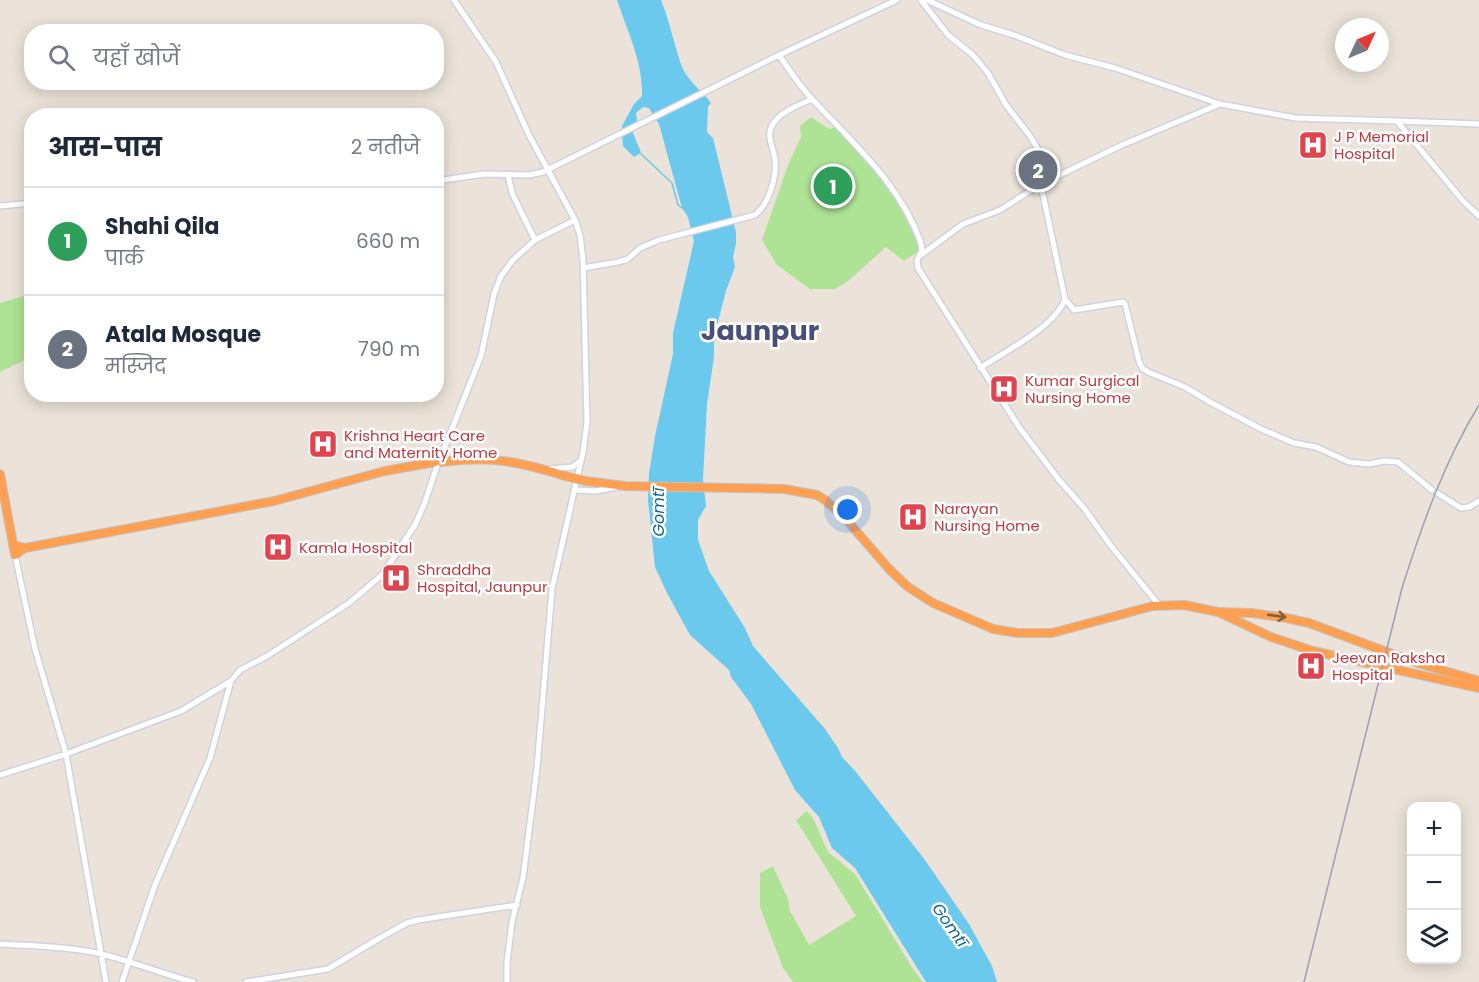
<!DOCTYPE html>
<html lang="hi">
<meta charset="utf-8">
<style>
:root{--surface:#fff;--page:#f6f6f7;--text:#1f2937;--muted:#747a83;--line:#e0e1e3;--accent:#1a73e8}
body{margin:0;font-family:Poppins,"Noto Sans Devanagari",sans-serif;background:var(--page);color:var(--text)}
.controls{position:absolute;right:18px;bottom:18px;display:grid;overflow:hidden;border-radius:12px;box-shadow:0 3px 15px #0003}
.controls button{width:54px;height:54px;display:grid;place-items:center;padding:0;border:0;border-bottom:2px solid var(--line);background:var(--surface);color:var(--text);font:30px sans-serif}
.compass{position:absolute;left:1335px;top:18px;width:54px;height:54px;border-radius:50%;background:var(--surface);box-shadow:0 3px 15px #0003;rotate:46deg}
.you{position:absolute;left:848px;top:510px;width:21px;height:21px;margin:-15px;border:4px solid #fff;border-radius:50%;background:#1a73e8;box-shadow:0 0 0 9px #1a73e833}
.badge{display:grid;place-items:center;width:39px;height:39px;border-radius:50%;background:var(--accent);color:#fff;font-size:20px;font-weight:700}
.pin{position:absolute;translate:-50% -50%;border:3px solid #fff;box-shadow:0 2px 6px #0006}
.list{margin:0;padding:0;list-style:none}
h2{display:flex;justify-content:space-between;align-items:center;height:78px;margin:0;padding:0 24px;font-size:26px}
h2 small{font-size:20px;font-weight:400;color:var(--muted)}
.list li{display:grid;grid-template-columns:39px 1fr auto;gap:18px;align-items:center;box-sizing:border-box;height:108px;padding:0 24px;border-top:2px solid var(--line)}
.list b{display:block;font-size:22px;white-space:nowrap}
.list p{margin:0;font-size:20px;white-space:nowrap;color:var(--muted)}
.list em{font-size:20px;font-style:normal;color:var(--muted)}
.icon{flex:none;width:33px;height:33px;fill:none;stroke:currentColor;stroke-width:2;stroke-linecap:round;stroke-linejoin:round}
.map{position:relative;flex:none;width:1479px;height:982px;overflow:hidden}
.search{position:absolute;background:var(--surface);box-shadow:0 3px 15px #0003;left:24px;top:24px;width:420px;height:66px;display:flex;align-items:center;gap:15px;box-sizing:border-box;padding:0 21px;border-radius:24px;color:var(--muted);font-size:22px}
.panel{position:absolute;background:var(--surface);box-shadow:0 3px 15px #0003;left:24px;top:108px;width:420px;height:294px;border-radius:24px}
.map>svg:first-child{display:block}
.green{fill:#aee295}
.water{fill:#6bc9ee}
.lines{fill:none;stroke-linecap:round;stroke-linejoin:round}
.stream{stroke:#6bc9ee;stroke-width:1.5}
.secondary-casing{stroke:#cfd2e1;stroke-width:8}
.highway-casing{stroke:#c3c3c3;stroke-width:10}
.secondary{stroke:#fff;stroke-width:5}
.highway{stroke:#fe9f51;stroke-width:8}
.rail{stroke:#9c9fb3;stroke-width:1.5}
.highway-bridge-casing{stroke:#c3c3c3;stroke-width:10;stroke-linecap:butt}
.highway-bridge{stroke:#fe9f51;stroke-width:8}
.oneway{stroke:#885e3a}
.labels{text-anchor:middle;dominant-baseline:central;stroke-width:5;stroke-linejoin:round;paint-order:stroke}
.health-label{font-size:15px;fill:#be3a42;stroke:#fff;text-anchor:start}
.water-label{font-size:16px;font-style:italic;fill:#0d6597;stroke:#fff}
.town-label{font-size:27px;font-weight:bold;fill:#495078;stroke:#fff}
</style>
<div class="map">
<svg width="1479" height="982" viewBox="0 0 1479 982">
<rect width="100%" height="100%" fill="#ebe3d9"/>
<path class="green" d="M811,117L829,129L837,127C863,158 915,210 919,251L904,261L886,247L848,281L835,289H810L777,265L762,240L788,165L801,137L800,126Z
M31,294V357L0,372V303Z
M807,811L814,820L828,852L855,874L913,969L923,982H793L783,968L760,907V873L773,866L788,899L790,911L809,945L856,916L796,820Z"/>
<path class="water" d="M617,0H661C670,22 674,45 682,67C688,81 702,91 711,103L708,107L707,132L713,138L736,232V244L733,257L735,267L726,291L714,337V357L707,404L703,479L706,506L698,520V540L709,571L745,628L753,646L825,729L838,748L842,757L856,772L925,860L969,924L992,966L997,982H926L855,868L832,848L819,817L795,790L751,704L731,677L729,670L690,635L667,593L655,567L648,500L649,474L655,436L673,354V333L694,241L688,217L682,208L659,124L649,108L643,107L636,113L637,121L632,125C632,135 638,143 641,153L634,157L623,146L622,126L634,104L642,96C643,62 628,33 617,0Z"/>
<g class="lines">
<path class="stream" d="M641,154L672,183L678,205L682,208"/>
<g class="secondary-casing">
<path id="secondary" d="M454,0L496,62L529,135L575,220L580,235L583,260L587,422L583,452L552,589L537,768L523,878L512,922L507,962V982
M921,0L948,35L973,55L988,73L1006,105L1030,136L1047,164L1040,180L1065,299C1055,327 1004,352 980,368
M927,0L981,25L1014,35L1065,55L1115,68L1220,104L1296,118L1397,121L1463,201L1479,216
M779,55C789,70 800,86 812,99C854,144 900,184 921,243L922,251L917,260L918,268L1019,427L1059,480L1084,508L1111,546L1159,605
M1397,121L1479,124
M436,181L484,174L529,175L543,172L779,55L897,0
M0,206L32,203
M535,240L575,220
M921,255L963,224L1000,210L1041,184L1122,145L1220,104
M583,268L618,262L628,259L640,248L659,240L755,215C769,204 777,177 775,160C774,148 765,135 773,124C781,111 799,105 812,99
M1065,299L1074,310L1123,302L1125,304L1139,361L1142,368L1148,372L1185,387L1210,402L1261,429L1294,443L1316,447L1349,462L1369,464L1384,461L1398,462L1432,490
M440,459L481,356L494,294L501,276L513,260L535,240L512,193L508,175
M549,469L572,467L580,461
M574,490L595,491L617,487
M1437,493L1461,508L1469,507L1479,501
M15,555L35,649L66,754L106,982
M0,775L66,754L181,711L231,681
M0,944C31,946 62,946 92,952C127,959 159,973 193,982
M122,982L155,885L210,758L231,681L240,670L267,656L349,603L382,575L415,525L425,502L437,466
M246,982L328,969L378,939L407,923L418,920L517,905"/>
</g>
<g class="highway-casing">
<path id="highway" d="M442,462C491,456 518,461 565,476
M0,474L15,555L25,548
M586,481L625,486L784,489L817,495L825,500L844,517L889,569L908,587L933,603L993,629L1018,633H1052L1153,606L1184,605L1218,612L1271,637L1313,651L1479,688
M13,545L25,548L274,501L385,471L435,462
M1221,612L1252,613L1286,618L1309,623L1414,662L1479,681"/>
</g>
<use href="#secondary" class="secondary"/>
<use href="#highway" class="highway"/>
<path class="rail" d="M1304,982L1402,588C1422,525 1444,462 1479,405"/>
<g class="highway-bridge-casing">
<path id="highway-bridge" d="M565,476L586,481"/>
</g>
<use href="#highway-bridge" class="highway-bridge"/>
</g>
<defs><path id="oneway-shaft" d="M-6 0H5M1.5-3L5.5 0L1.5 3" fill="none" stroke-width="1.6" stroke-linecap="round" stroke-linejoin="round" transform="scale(1.5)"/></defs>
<use class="oneway" href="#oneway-shaft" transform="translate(1277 616) rotate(8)"/>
<defs>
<g id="hospital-square" transform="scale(1.5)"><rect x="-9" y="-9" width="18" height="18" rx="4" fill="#e0444e" stroke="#fff"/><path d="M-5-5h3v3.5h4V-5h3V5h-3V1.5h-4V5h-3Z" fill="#fff"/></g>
</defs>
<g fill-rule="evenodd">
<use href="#hospital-square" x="1313" y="145"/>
<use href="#hospital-square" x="1004" y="389"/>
<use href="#hospital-square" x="323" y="444"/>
<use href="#hospital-square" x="913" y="517"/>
<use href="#hospital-square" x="278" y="547"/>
<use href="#hospital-square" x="396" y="578"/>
<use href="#hospital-square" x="1311" y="666"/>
</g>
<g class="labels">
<g class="health-label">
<text x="1334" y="136">J P Memorial<tspan x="1334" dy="17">Hospital</tspan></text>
<text x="1025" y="380">Kumar Surgical<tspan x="1025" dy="17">Nursing Home</tspan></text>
<text x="344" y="435">Krishna Heart Care<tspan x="344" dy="17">and Maternity Home</tspan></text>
<text x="934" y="508">Narayan<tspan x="934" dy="17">Nursing Home</tspan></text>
<text x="299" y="547">Kamla Hospital</text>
<text x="417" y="569">Shraddha<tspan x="417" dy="17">Hospital, Jaunpur</tspan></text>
<text x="1332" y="657">Jeevan Raksha<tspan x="1332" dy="17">Hospital</tspan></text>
</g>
<g class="water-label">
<text transform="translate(658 512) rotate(-90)">Gomtī</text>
<text transform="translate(950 925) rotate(55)">Gomtī</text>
</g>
<g class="town-label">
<text x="760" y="330">Jaunpur</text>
</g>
</g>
</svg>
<div class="controls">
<button>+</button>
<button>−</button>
<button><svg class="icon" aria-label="layers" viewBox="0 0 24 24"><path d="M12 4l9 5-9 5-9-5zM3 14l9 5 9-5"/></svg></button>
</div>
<svg class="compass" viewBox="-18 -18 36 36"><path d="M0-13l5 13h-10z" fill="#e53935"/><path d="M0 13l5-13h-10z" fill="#747a83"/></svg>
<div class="you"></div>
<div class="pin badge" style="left:833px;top:186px;background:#2e9e5b">1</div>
<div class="pin badge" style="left:1038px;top:170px;background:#6b7280">2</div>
<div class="search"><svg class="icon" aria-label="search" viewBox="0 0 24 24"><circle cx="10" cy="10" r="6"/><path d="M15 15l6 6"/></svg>यहाँ खोजें</div>
<section class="panel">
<h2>आस-पास<small>2 नतीजे</small></h2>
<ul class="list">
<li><span class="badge" style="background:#2e9e5b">1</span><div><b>Shahi Qila</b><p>पार्क</p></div><em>660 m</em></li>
<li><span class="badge" style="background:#6b7280">2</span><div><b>Atala Mosque</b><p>मस्जिद</p></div><em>790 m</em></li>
</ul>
</section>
</div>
